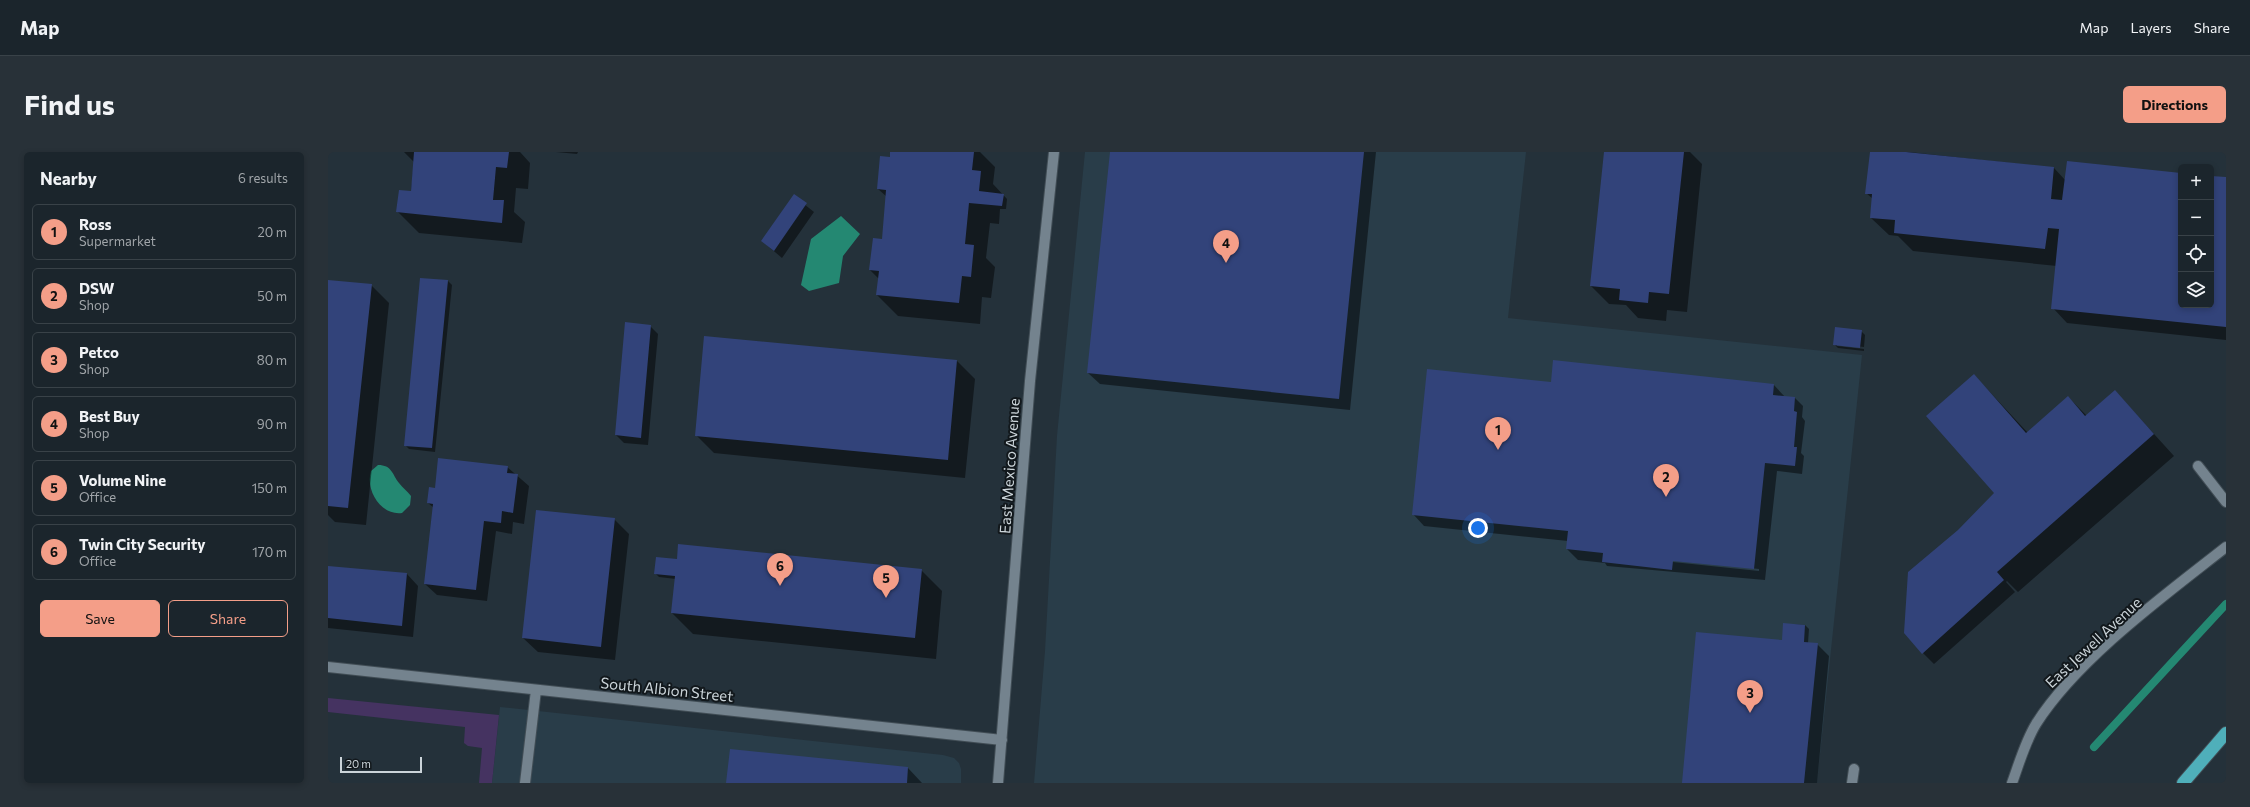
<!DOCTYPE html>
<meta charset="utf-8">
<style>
:root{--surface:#1b252c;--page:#283138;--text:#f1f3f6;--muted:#a0a5a9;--line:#394248;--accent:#f49e88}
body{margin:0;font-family:Commissioner,sans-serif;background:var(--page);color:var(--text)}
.controls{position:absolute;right:12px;top:12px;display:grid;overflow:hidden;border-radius:6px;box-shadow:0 2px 6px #0003}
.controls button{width:36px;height:36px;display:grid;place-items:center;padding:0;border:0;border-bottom:1px solid var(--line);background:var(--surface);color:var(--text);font:20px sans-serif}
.scale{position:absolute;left:12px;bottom:10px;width:82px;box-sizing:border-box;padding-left:4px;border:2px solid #cbd4d9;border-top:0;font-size:11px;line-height:14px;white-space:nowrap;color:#cbd4d9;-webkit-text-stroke:3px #12181c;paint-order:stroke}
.you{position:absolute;left:1150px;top:376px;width:14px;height:14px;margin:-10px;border:3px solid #fff;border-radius:50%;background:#1a73e8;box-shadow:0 0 0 6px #1a73e833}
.badge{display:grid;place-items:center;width:26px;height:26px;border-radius:50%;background:var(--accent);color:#111;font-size:13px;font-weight:700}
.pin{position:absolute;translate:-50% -33px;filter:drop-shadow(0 1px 2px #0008)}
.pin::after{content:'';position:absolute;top:21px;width:14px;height:12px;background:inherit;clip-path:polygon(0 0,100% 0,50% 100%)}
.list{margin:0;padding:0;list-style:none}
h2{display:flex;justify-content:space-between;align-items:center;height:52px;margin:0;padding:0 16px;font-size:17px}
h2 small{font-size:13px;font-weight:400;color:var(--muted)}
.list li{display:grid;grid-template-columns:26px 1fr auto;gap:12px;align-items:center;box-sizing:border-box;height:56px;margin:0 8px 8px;padding:0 8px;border:1px solid var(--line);border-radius:6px}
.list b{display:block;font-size:15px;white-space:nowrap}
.list p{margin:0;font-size:13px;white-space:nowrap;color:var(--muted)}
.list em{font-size:13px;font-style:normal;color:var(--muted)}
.actions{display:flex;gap:8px;padding:12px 16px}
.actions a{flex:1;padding:9px 0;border:1px solid var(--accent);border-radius:6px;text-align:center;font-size:14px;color:var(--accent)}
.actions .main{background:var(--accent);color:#111}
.icon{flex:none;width:22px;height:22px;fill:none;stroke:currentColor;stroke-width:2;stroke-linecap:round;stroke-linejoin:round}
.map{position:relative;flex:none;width:1898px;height:631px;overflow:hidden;border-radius:6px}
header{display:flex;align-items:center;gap:24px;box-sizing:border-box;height:56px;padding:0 20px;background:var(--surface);border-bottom:1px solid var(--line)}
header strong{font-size:19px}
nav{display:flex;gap:22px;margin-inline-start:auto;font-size:14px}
.intro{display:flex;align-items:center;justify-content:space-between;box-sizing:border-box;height:96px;padding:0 24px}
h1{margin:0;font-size:28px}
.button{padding:10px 18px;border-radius:6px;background:var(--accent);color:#111;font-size:14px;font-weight:700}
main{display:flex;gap:24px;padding:0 24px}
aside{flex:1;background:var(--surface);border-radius:6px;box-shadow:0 2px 6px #0003}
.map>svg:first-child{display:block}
.built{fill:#293d49}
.green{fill:#453361}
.water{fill:#248872}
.shadow{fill:#0007;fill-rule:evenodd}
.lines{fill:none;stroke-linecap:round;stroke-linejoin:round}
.stream{stroke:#248872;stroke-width:8}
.building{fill:#32437a}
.minor-casing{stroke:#414d55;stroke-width:12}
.highway-casing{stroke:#414d55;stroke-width:14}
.minor{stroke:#74838e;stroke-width:10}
.highway{stroke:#4fafba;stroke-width:12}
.labels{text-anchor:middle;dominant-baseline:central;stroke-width:4;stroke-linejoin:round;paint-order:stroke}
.street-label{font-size:15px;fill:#cbd4d9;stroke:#12181c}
</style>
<header>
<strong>Map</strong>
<nav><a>Map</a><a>Layers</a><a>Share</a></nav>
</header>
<div class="intro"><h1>Find us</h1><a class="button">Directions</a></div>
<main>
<aside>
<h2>Nearby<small>6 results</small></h2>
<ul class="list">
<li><span class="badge">1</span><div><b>Ross</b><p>Supermarket</p></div><em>20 m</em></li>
<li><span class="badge">2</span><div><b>DSW</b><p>Shop</p></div><em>50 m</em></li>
<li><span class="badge">3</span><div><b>Petco</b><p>Shop</p></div><em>80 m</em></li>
<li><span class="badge">4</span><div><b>Best Buy</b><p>Shop</p></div><em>90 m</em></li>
<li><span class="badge">5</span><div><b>Volume Nine</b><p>Office</p></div><em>150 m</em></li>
<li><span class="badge">6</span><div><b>Twin City Security</b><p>Office</p></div><em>170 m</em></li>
</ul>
<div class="actions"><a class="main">Save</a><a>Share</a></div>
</aside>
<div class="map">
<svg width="1898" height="631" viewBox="0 0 1898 631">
<rect width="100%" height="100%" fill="#24313a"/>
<path class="built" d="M757,0H1198L1180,166L1534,203L1489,631H706L717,499L729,284Z
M172,555L615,603L626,606L631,611L633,617V631H164Z"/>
<path class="green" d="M0,546L171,563L164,631H151L154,596L140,594L136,591L137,575L0,560Z"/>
<path class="water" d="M513,64L532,82L515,104L511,131L481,139L473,133L483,87Z
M50,313C64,313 64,322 71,331C75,336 79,339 83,344L82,353L74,361C53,364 37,338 43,319Z"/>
<path class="shadow" d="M76,0H192L202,11L200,37L188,36L186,60L197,70L194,91L91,81L70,60L83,40L86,10Z
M228,0H250L249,2Z
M563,0H652L667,15L665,32L679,47L678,57H672L671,72L662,71L658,106L667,115L663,146L654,145L652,172L570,164L549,143L551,127L542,118L555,88L559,45L550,37L563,6Z
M783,0H1048L1022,258L772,232L760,221Z
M1277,0H1362L1374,12L1359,160L1339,158L1338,169L1310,166L1298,153L1281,152L1263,134Z
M1543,0H1581L1726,16L1738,29L1853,22V153H1883V25L1898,26V188L1739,171L1725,156L1729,114L1585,99L1570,84L1561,83L1543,66L1545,47L1538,41Z
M466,44L486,60L454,106L434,89Z
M0,129L43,133L61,151L38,373L7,370L0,363Z
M120,129L124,133L107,300L81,297L77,293Z
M322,174L330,182L320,293L296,291L288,283Z
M1533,179L1537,183L1536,195L1509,192V194L1536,197V199L1510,196L1506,192Z
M377,185L629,209L647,227L637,326L386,301L368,283Z
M1646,223L1700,281L1740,245L1759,264L1787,239L1846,304L1690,440L1679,429L1678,430L1687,440L1606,512L1595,501L1630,379L1668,341Z
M1224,231L1445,232L1457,245L1467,246L1475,254L1474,265L1477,269L1473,301L1476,304L1474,322L1449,319L1437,428L1279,414L1277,411L1250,408L1239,397L1240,389L1096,374L1085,362ZM1342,407L1431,417V419L1345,410Z
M179,315L201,334L196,372L185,370L184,382L168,379L159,449L109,443L97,432L106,356L100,351L108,337Z
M286,367L301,382L287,508L210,500L195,486Z
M0,415L79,422L90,434L85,485L0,476Z
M593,418L614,439L608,507L365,482L344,461L348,427L331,425L327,421Z
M1456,472L1477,473L1481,477L1480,491L1489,492L1501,504L1489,631H1355L1456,489Z
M580,616L594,631H399Z"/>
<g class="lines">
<path class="stream" d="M1766,595L1898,452"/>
</g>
<path class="building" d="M86,0H181L179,16L168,15L165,48H176L174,71L68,60L71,38L83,39Z
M562,0H646L644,18L653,19L651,39L676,42L674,54L641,51L637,92L646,93L643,125L634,124L631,151L548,143L551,119L541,118L545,86L554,87L558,38L549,37L552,4L562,5Z
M782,0H1036L1011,247L759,221Z
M1276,0H1356L1341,142L1321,140L1320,151L1291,148L1292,137L1262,134Z
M1542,0H1578L1726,15L1723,47L1734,48L1739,9L1853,21V153H1883V24L1898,25V175L1723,157L1731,77L1720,76L1717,97L1566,81L1567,68L1542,66L1544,42H1537Z
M466,42L479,51L446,99L433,89Z
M92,126L120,128L104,296L76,294Z
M0,128L44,132L20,356L0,354Z
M297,170L323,173L313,286L287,283Z
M1507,175L1534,178L1532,196L1505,193Z
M376,184L629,208L620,308L367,284Z
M1225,208L1446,232L1445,243L1467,245L1466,259L1469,260L1466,295H1469L1467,314L1437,311L1426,417L1345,409L1344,418L1274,410L1275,401L1238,397L1240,379L1084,363L1099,217L1223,230Z
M1646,222L1698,281L1740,244L1757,264L1787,238L1826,282L1669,420L1676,428L1594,502L1576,481L1580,420L1630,378L1666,341L1598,264Z
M110,306L180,314L179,321L190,322L185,361L174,359L173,371L156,369L148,438L96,432L105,352L99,351L101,335L107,336Z
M208,358L287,366L273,495L194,486Z
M350,392L594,417L587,486L343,461L347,424L326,422L328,405L349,407Z
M0,414L79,421L74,474L0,466Z
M1455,471L1477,473L1476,490L1490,491L1476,631H1354L1368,480L1454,488Z
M402,597L580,615L579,631H398Z"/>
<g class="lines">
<g class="minor-casing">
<path id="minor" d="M1870,314L1898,350
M0,515L674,588
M197,631L208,538
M670,631L702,229L726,0
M1524,631L1526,617
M1684,631C1691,612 1697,590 1708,572C1749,507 1837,443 1898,395"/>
</g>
<g class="highway-casing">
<path id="highway" d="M1855,631L1898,581"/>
</g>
<use href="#minor" class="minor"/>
<use href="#highway" class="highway"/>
</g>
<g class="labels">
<g class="street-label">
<text transform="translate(681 314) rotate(-86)">East Mexico Avenue</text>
<text transform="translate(1765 490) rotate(-43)">East Jewell Avenue</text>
<text transform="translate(339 537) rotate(6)">South Albion Street</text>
</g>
</g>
</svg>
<div class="controls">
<button>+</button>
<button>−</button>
<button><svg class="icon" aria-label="locate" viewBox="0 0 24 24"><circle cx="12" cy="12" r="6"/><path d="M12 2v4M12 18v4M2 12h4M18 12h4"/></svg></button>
<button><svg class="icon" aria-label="layers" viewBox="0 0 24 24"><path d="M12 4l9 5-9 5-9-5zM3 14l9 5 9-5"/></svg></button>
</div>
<div class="scale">20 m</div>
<div class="you"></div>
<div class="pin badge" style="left:1170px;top:298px">1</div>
<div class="pin badge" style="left:1338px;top:345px">2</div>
<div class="pin badge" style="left:1422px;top:561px">3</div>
<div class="pin badge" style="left:898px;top:111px">4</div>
<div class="pin badge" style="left:558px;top:446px">5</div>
<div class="pin badge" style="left:452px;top:434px">6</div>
</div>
</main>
